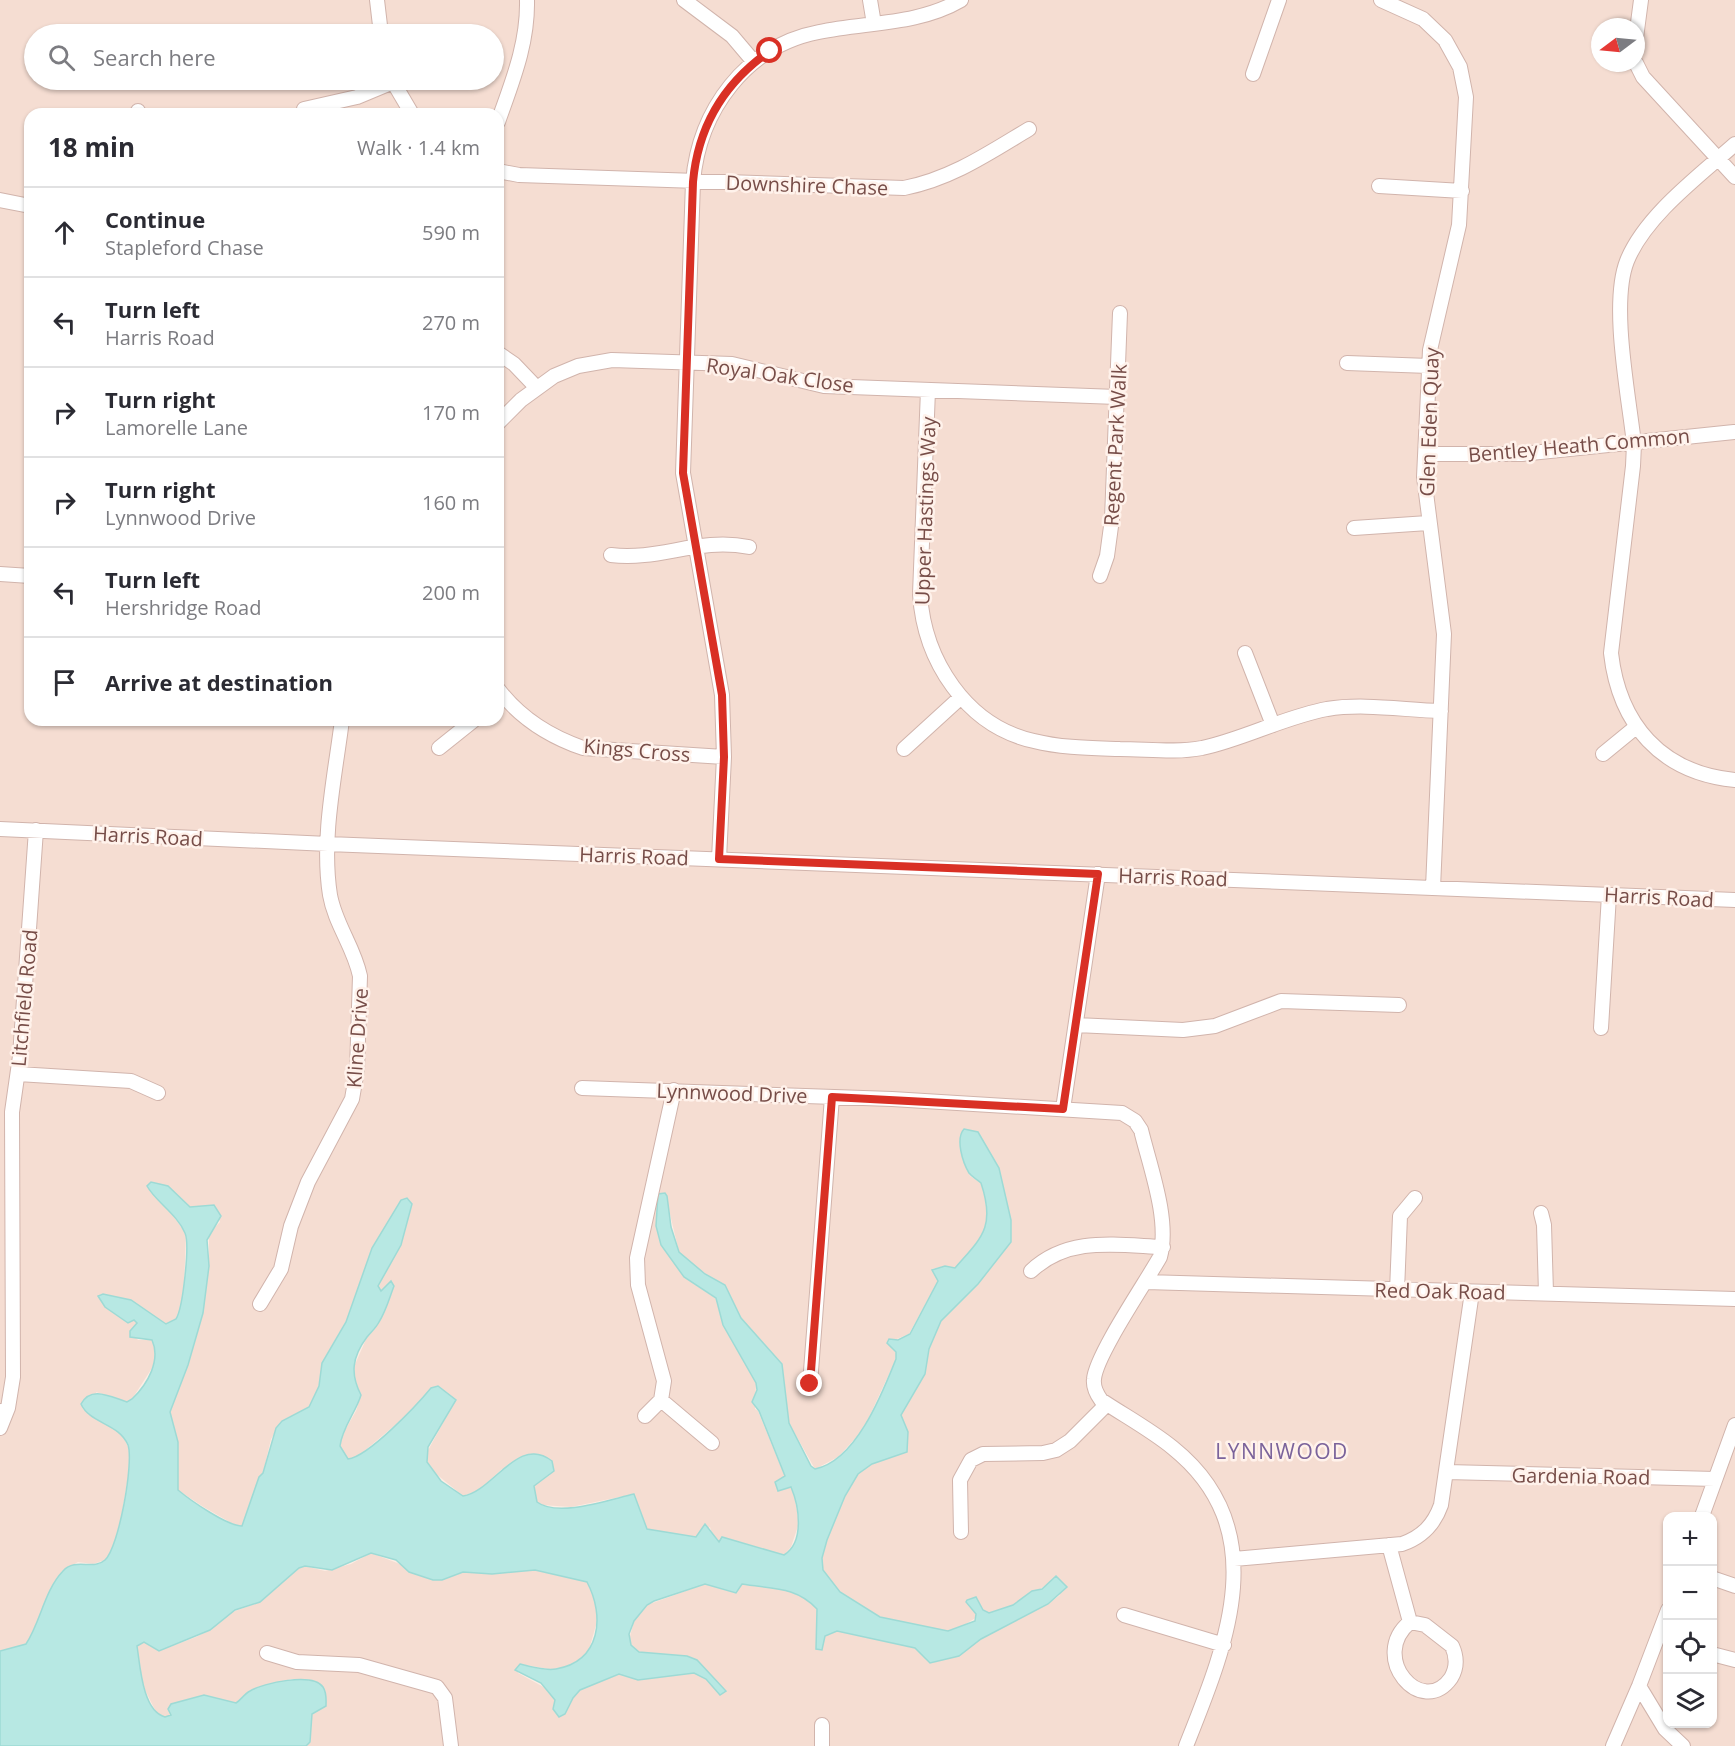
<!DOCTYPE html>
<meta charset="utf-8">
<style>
:root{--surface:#fff;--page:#f2f2f3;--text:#2b2b33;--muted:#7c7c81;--line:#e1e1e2}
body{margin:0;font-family:"Open Sans",sans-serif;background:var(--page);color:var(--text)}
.controls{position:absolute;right:18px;bottom:18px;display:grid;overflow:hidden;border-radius:12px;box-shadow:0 2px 4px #0004}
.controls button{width:54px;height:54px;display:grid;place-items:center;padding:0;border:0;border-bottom:2px solid var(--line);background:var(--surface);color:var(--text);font:30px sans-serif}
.compass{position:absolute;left:1591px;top:18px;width:54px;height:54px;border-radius:50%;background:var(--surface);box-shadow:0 2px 4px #0004;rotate:254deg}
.stop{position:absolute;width:18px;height:18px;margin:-14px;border:4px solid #d93025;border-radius:50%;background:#fff}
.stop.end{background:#d93025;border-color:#fff;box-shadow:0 2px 6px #0008}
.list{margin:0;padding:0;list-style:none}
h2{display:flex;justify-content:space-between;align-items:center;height:78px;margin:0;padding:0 24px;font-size:26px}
h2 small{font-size:20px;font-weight:400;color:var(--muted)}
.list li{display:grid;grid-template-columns:39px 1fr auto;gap:18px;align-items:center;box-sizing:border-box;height:90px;padding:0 24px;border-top:2px solid var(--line)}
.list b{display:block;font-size:22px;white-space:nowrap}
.list p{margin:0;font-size:20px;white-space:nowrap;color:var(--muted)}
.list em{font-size:20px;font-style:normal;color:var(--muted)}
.icon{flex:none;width:33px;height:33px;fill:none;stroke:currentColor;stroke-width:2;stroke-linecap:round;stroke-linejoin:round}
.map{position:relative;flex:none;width:1735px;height:1746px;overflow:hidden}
.search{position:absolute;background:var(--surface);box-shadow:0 2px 4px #0004;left:24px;top:24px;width:480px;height:66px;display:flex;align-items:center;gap:15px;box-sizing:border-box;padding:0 21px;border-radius:33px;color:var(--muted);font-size:22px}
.panel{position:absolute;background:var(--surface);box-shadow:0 2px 4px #0004;left:24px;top:108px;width:480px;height:618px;border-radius:18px}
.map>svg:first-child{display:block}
.residential{fill:#f5ddd2;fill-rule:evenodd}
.water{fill:#b7e8e3;stroke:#9ddad5;stroke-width:1.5}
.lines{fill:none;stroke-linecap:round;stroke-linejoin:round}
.minor-casing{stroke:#d1b4ac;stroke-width:16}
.minor{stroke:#fff;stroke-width:14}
.route{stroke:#d93025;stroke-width:8}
.labels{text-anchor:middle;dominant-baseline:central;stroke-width:5;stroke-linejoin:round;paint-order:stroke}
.street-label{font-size:20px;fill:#774d48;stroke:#fff2eb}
.neighbourhood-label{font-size:21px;letter-spacing:1.5px;fill:#7b639b;stroke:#fff2eb}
</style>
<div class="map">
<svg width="1735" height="1746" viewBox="0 0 1735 1746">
<rect width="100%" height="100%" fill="#fdede4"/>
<path class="residential" d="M0,0H1735V1746H306L310,1742L312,1714L317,1709L310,1680L291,1679L244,1695L236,1703L204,1695L171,1704L168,1709L171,1715L165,1717L156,1712L141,1682L137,1646L139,1643L144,1642L159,1651L196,1637L210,1630L227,1614L260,1602L299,1568L305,1566L325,1571L351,1564L371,1553L442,1580L463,1572L492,1574L535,1570L587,1581L594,1596L598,1618L588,1653L574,1664L555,1670L520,1664L518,1673L549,1690L565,1714L573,1698L580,1690L620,1674L638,1680L694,1673L706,1679L720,1695L726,1691L697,1660L686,1656L639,1652L631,1645L629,1640L634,1621L647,1605L705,1584L735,1593L742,1584L781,1588L808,1599L817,1609L816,1649L825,1636L837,1631L915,1648L930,1663L959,1656L981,1639L1048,1604L1060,1595L1053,1581L1013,1605L989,1613L970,1605L977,1617L961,1627L947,1631L933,1629L880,1617L840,1592L823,1570L822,1558L827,1540L845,1496L858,1474L872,1464L907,1452L908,1432L901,1415L925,1374L929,1349L941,1321L956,1303L972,1290L1011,1220L965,1162L970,1176L981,1183L984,1192L988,1219L980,1241L955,1268L945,1266L932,1269L938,1281L909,1334L887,1343L896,1353V1359L863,1430L838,1457L815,1469L789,1423L782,1364L741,1318L725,1285L705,1274L679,1252L665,1193L674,1262L684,1277L716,1299L723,1325L756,1383L755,1409L758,1411L785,1477L775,1482L790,1487L794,1494L799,1523L791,1547L784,1555L723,1537L720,1542L713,1537L710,1527L696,1537L647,1529L634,1494L571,1507L542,1505L537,1502L534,1486L550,1475L502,1469L479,1490L463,1496L429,1468L426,1454L455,1401L413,1410L356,1458L348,1459L340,1446V1439L356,1411L361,1395L353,1379V1369L367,1337L374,1330L381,1292L378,1286L401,1245L412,1204L322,1363L319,1386L309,1407L282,1421L271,1439L263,1473L259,1477L242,1526L233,1524L202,1506L178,1490V1442L170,1412L188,1365L203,1313L209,1266V1233L220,1222L214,1205L190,1207L168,1186L151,1182L156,1197L165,1204L186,1234L184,1287L179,1314L176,1319L166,1324L131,1300L100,1294L105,1307L128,1323L134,1320L137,1323L130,1331L138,1340H152L156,1349L154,1365L132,1399L128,1402L96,1392L109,1426L122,1433L128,1447L131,1460L118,1535L114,1548L105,1560L93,1564L78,1562L62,1571L48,1595L38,1622L26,1644L0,1651ZM1600,27H1636V63H1600ZM34,34H494V80H34ZM30,114H498V720H30ZM1668,1516H1712V1724H1668Z"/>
<path class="water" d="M964,1129L978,1132L999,1168L1011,1220V1242L978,1284L941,1321L929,1349L925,1374L901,1415L908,1432L907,1452L872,1464L858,1474L845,1496L827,1540L822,1558L823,1570L840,1592L880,1617L948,1631L975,1621L976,1614L966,1602L967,1600L976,1597L983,1610L989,1613L1013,1605L1032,1591L1042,1589L1056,1576L1067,1587L1048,1604L981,1639L959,1656L930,1663L915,1648L837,1631L825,1636L822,1650L816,1649L817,1609C796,1586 771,1589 742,1584L736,1593L705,1584L654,1601L647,1605L634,1621L629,1634L631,1645L639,1652L687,1656L697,1660L726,1691L720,1695L706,1679L694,1673L638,1680L619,1674L580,1690L573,1698L565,1714L559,1717L553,1709L555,1700L541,1683L515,1670L520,1664C531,1667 545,1671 556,1669C601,1661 605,1616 587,1582L535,1570L492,1574L463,1572L442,1580H433L409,1572L396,1560L371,1553L332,1570L305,1566L299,1568L260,1602L235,1610L210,1630L159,1651L144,1642L137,1646C140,1664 142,1711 165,1717L171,1715L168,1709L171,1704L204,1695L236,1703C241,1700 244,1694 250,1691C263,1683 313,1672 323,1687C327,1693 326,1700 326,1706L312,1714L310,1742L306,1746H0V1651L26,1644C41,1621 44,1591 63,1571C76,1557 93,1571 105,1560C119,1547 134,1462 128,1445C119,1423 90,1424 81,1404C91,1385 111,1397 127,1402L132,1399C148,1384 161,1360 152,1340L130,1337V1331L137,1323L134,1320L128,1323L105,1307L98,1296L103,1294L131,1300L166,1324L176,1319C183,1308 190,1244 185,1233C177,1214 155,1201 147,1186L151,1182L168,1186L190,1207L214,1205L221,1216L207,1240L209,1266L203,1313L188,1365L170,1412L178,1442V1490C190,1500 227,1526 242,1526L259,1477L263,1473L276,1428L282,1421L309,1407L319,1386L322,1363L346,1322L372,1248L401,1200L407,1198L412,1204L401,1245L378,1286L381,1291L391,1281L394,1286C389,1299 386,1311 379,1322C376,1328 371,1332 367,1337C352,1357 350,1374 361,1395C356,1412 342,1428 340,1446L348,1459C368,1457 417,1405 431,1388L438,1386L456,1400L428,1447L427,1462L441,1481L463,1496C493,1492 518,1434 552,1461L554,1471L534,1486L537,1502C558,1518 611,1499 634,1494L647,1529L696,1537L705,1524L719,1542L722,1537L784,1555C805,1542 799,1506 791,1487L778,1491L775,1482L785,1476L759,1411L752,1402L757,1390L756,1383L723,1325L716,1298L684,1277L661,1245L656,1226L658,1194L665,1193L667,1196L671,1227L679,1252L705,1274L725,1285L741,1318L782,1364L789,1423L811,1466L815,1469C856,1461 882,1394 896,1359V1352L887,1343L889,1339L898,1340L910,1334L938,1281L932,1270L945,1266L955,1268C981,1238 996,1228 981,1183C977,1179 972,1177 969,1173C963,1163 955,1139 964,1129Z"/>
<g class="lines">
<g class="minor-casing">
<path id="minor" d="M377,0L381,34
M684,0L732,36L754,62
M870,0L874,24
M1381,0L1423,19L1445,40L1460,67L1466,97L1459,225L1430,350L1424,477L1444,634L1433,888
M1636,38L1641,0
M1636,63L1643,77L1735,177
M1253,74L1279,0
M392,80L412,114
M304,109L357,97L393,82
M138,111V114
M498,122C512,82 528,44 527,0
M1735,144C1699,176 1645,216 1627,261C1610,304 1629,397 1634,444L1633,466L1611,653C1619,724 1661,773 1735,780
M498,171L519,175L904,188C951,179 989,153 1029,129
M1379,186L1462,191
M0,200L30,206
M498,353L514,364L536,387
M1347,363L1429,366
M928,390L920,594C924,660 966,726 1034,741C1062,748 1091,748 1120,749C1147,749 1175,753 1202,748C1244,739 1284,717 1327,709C1364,703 1404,710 1441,711
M498,423L521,400L554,376L578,366L612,360L732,364L824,386L1117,397
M1425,454H1522L1734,432
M1354,528L1428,523
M611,555C660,561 698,537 749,547
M0,574L30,576
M1100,576L1107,556L1112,519L1120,313
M1245,653L1273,725
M498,689C520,718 548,736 583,748L724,757
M439,748L474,720
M904,749L961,697
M1603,754L1636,727
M0,829L328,844L1735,900
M719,859L724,757L722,695L683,473L693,182C699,110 746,46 819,32C867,22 918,25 961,0
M1076,1025L1183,1030L1215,1026L1281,1001L1399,1005
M1601,1028L1609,895
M18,1074L131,1081L158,1093
M582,1088L892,1099L1122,1113L1135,1121L1141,1130C1150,1167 1170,1220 1160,1257C1146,1282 1096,1355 1094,1379C1093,1387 1096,1393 1101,1400C1125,1416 1151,1430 1173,1448C1275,1530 1226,1646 1186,1746
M1063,1109L1098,874
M1541,1213L1544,1225L1546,1293
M1031,1271C1068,1236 1116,1245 1163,1247
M1146,1282L1735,1299
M1397,1291L1400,1216L1415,1198
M260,1304L281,1269L291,1226L308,1182L352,1099L357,1070L360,976C354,947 335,924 330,895C321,838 335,776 342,720
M810,1384L832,1097
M661,1400L712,1443
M0,1412L8,1408L13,1377L12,1112L20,1056L36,830
M645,1416L661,1400L664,1381L638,1285L637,1258L674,1090
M0,1428L8,1408
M1447,1472L1715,1479
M1702,1516L1735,1425
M961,1532L960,1480L971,1460L983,1454L1043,1453L1056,1450L1070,1441L1107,1404
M1389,1545L1410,1622
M1234,1559L1402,1544C1422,1537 1434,1525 1441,1505L1472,1292
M1712,1578L1735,1586
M1124,1615L1224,1645
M1410,1622L1425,1625L1452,1646C1457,1657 1457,1668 1451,1678C1422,1719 1368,1657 1410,1622Z
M267,1653L297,1662L359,1665L437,1687L445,1698L451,1746
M1712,1654L1735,1660
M1639,1686L1665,1729L1683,1746
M822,1746V1725
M1613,1746L1639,1686L1668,1610"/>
</g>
<use href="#minor" class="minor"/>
</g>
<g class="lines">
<path class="route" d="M770,51C724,83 698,126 693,182L683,473L722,695L724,757L719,859L1098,874L1063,1109L832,1097L810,1384"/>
</g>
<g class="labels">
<g class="street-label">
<text transform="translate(807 185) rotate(2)">Downshire Chase</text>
<text transform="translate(780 375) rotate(8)">Royal Oak Close</text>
<text transform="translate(1429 422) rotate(-88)">Glen Eden Quay</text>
<text transform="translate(1115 445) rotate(-87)">Regent Park Walk</text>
<text transform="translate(1579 445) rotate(-5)">Bentley Heath Common</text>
<text transform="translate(925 511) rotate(-88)">Upper Hastings Way</text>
<text transform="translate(637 750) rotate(5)">Kings Cross</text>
<text transform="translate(148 836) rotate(3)">Harris Road</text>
<text transform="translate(634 856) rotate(2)">Harris Road</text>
<text transform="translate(1173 877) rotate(2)">Harris Road</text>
<text transform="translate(1659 897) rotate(3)">Harris Road</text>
<text transform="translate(24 998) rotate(-85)">Litchfield Road</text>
<text transform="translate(357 1038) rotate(-86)">Kline Drive</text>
<text transform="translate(732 1093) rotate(2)">Lynnwood Drive</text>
<text transform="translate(1440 1291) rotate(1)">Red Oak Road</text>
<text transform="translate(1581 1476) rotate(1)">Gardenia Road</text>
</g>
<g class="neighbourhood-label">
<text x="1282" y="1451">LYNNWOOD</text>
</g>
</g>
</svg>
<div class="controls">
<button>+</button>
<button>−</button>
<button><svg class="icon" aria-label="locate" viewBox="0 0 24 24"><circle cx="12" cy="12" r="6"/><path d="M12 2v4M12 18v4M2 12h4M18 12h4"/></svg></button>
<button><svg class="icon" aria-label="layers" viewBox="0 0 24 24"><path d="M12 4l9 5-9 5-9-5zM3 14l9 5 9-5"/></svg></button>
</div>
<svg class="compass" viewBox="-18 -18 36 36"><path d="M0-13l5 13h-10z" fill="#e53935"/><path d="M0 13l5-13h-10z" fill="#7c7c81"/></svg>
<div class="stop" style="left:770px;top:51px"></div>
<div class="stop end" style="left:810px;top:1384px"></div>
<div class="search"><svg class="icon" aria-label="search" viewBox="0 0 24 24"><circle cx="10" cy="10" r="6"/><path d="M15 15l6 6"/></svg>Search here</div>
<section class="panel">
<h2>18 min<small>Walk · 1.4 km</small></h2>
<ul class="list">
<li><svg class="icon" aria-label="ahead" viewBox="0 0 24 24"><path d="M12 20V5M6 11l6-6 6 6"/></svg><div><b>Continue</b><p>Stapleford Chase</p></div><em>590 m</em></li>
<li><svg class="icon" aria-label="left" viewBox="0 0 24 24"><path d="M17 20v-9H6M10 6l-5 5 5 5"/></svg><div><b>Turn left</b><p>Harris Road</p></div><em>270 m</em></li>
<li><svg class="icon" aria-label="right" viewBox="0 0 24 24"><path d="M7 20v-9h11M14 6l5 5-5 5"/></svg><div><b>Turn right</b><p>Lamorelle Lane</p></div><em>170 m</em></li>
<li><svg class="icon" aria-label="right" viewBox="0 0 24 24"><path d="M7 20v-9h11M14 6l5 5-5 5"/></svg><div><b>Turn right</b><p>Lynnwood Drive</p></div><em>160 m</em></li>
<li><svg class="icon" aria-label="left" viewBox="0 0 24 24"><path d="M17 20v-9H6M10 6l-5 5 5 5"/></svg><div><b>Turn left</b><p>Hershridge Road</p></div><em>200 m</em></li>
<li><svg class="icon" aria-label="arrive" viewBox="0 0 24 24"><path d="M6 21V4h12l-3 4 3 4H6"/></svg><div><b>Arrive at destination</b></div></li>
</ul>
</section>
</div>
